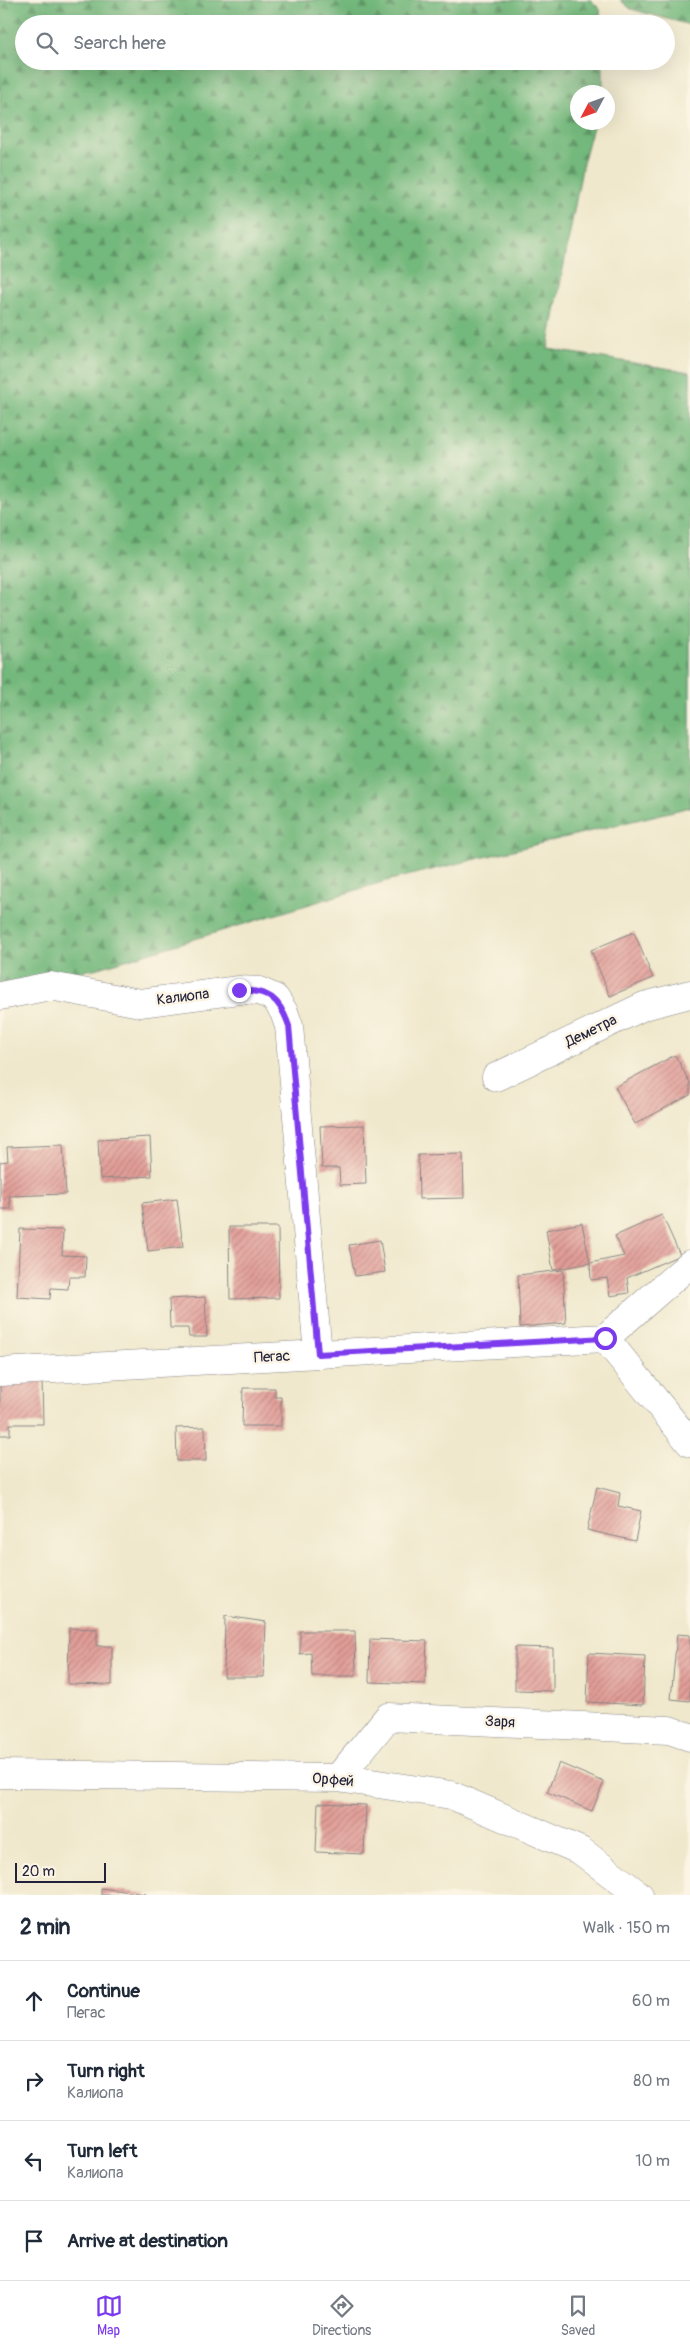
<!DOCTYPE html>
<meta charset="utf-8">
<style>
:root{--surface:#fff;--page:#f6f6f7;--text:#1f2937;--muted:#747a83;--line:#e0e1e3;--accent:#7c3aed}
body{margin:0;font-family:Pangolin,sans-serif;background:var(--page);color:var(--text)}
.compass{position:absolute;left:570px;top:85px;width:45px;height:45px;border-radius:50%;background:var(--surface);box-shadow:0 5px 20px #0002;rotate:229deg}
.scale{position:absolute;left:15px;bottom:12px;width:91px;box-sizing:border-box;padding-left:5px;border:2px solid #22223b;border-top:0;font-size:14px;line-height:18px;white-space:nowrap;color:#22223b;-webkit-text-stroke:4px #fcf5e5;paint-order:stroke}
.stop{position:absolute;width:15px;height:15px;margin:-11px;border:4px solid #7c3aed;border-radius:50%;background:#fff}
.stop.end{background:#7c3aed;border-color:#fff;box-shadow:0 1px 5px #0008}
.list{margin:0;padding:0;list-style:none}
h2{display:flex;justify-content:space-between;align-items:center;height:65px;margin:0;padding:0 20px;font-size:21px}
h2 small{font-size:16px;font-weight:400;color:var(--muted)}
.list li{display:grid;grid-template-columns:32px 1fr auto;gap:15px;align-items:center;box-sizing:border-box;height:80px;padding:0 20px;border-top:1px solid var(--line)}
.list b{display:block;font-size:19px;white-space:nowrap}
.list p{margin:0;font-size:16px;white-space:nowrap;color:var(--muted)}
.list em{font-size:16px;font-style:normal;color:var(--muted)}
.icon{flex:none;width:28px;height:28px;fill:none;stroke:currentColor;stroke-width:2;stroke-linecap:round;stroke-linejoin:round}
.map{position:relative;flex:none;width:690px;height:1895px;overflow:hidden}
.search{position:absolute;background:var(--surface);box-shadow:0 5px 20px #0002;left:15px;right:15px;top:15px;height:55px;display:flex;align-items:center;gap:12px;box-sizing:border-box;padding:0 18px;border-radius:28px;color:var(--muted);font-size:19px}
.sheet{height:385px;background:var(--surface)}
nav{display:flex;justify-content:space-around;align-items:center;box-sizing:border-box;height:70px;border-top:1px solid var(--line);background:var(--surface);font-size:14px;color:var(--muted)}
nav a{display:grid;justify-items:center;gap:2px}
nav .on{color:var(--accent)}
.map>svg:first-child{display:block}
.forest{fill:url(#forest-firs);stroke:#4a6d5b}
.building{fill:url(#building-hatch)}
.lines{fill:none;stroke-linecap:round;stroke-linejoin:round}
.minor-casing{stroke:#888584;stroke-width:29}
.minor{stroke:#fff;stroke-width:28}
.route{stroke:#7c3aed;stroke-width:6}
.labels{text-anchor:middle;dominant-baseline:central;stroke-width:5;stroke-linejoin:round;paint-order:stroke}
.street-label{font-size:15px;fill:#22223b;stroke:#fcf5e5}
</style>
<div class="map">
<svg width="690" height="1895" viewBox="0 0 690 1895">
<defs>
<pattern id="forest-firs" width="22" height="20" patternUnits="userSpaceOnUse" patternTransform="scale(1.25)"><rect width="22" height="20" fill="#73b87b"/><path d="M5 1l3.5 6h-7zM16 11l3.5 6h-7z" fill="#5e9566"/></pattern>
<pattern id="building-hatch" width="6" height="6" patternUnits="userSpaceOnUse" patternTransform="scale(1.25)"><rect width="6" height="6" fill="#e29e98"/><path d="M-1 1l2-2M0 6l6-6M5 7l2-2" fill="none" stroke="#b7807d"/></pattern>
</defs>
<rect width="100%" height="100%" fill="#fcf5e5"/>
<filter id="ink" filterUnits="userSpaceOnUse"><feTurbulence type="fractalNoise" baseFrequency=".02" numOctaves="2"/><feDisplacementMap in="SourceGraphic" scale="10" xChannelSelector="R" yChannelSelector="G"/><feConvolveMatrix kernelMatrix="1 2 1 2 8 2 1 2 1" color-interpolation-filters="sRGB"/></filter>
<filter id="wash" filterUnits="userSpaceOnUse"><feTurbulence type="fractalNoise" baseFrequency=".0096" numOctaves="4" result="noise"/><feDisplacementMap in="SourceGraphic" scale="20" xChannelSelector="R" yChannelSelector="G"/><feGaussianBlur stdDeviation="1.12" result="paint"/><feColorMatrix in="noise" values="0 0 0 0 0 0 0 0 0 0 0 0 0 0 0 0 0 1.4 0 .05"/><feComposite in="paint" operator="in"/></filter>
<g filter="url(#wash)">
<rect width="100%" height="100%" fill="#efe8cc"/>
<path class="forest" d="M0,0H591L600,9L601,24H24V61H603V92H578V122L594,123L583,163L548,349L690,372V807L386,881L99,968L0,987Z
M620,0H690V25L631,9Z"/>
<g id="blocks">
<path class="building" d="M634,932L653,978L610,996L591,950Z
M675,1055L690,1083V1095L635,1124L615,1087Z
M364,1125L366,1184L340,1185L339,1168H322L320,1126Z
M150,1137L152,1176L100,1179L98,1140Z
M63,1145L66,1194L9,1196L11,1209H0V1162L8,1161L7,1147Z
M463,1154L464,1198L419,1199L418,1155Z
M177,1199L183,1247L148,1251L142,1203Z
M662,1215L680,1255L627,1278L629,1293L610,1296L607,1278L591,1280L590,1263L624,1256L615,1236Z
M582,1223L590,1263L553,1270L546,1230Z
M229,1227H278L279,1298L230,1299Z
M20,1229L63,1230L62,1255L86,1256L85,1277H69L68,1289L51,1288L50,1299L17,1297Z
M380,1240L385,1272L355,1276L349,1245Z
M563,1270L566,1323L520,1327L518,1275Z
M205,1297L207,1337H189L188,1328H170L169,1299Z
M0,1381H42L43,1424H10V1435H0Z
M243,1388H275V1397H281V1426H242Z
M205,1427L206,1461H177L176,1428Z
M597,1487L620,1493L618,1506L641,1511L635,1541L587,1530Z
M225,1616L266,1622L264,1677H224Z
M69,1628L97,1629V1646H112V1685L68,1684Z
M300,1631H355L356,1676H312L311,1653L300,1654Z
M677,1634L690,1635V1701L671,1699Z
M370,1639L427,1641L425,1684L369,1682Z
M515,1647L553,1648V1691L515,1690Z
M589,1653L645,1656L643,1705L587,1702Z
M559,1763L604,1782L592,1811L547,1792Z
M318,1803L366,1805L364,1854L316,1852Z
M101,1888L146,1894V1895H101Z"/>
</g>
</g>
<g filter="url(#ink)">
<use href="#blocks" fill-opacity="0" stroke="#888584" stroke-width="1"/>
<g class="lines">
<g class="minor-casing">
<path id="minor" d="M0,996L50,986L140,1003L239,990L259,991L275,998L284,1012L289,1026L318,1354
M496,1077L644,1006L690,994
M605,1338L690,1443
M605,1338L690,1264
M0,1372L605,1338
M0,1774L338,1778L451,1795L581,1851L639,1895
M338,1778L388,1717L669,1730L690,1737"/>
</g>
<use href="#minor" class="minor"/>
</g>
</g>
<g class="lines" filter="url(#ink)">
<path class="route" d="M239,990C269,991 279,997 289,1026L318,1354L605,1338"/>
</g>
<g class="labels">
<g class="street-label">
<text transform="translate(183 997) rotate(-7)">Калиопа</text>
<text transform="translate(591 1031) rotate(-26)">Деметра</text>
<text transform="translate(272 1357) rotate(-3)">Пегас</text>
<text transform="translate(500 1722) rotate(3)">Заря</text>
<text transform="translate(333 1780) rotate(4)">Орфей</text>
</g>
</g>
</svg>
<svg class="compass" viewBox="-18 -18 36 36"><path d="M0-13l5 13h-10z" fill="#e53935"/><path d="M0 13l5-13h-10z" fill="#747a83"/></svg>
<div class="scale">20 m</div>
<div class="stop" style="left:605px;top:1338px"></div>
<div class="stop end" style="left:239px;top:990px"></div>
<div class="search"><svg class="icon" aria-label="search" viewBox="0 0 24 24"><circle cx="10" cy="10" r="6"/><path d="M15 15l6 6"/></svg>Search here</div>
</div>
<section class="sheet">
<h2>2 min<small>Walk · 150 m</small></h2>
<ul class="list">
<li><svg class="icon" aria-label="ahead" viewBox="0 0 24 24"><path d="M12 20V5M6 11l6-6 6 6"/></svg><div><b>Continue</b><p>Пегас</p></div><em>60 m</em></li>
<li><svg class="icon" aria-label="right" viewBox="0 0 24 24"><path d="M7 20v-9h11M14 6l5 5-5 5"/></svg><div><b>Turn right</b><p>Калиопа</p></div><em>80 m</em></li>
<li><svg class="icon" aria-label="left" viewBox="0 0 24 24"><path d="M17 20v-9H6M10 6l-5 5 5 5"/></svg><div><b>Turn left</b><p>Калиопа</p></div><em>10 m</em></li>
<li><svg class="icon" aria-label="arrive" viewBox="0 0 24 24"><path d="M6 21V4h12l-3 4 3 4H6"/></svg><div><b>Arrive at destination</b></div></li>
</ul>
</section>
<nav>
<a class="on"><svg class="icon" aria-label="map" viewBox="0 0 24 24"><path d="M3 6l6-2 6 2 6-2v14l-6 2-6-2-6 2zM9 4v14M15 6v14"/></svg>Map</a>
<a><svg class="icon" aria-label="directions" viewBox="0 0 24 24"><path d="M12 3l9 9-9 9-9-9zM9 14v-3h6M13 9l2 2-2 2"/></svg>Directions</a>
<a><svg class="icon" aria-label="saved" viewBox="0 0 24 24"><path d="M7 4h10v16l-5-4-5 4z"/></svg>Saved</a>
</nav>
